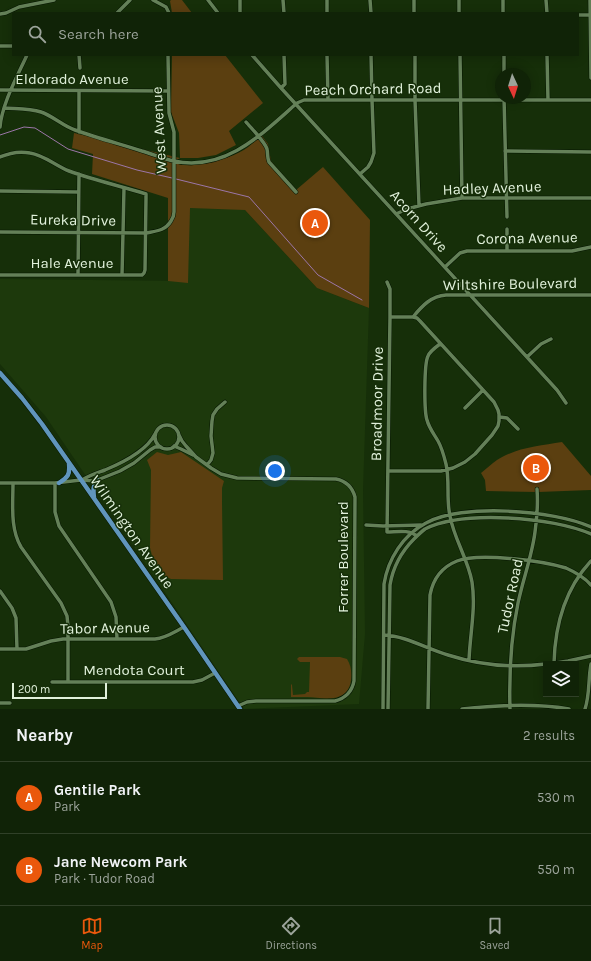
<!DOCTYPE html>
<meta charset="utf-8">
<style>
:root{--surface:#102307;--page:#1e2f15;--text:#f1f3f6;--muted:#9ca49b;--line:#304028;--accent:#ea580c}
body{margin:0;font-family:Karla,sans-serif;background:var(--page);color:var(--text)}
.controls{position:absolute;right:12px;bottom:12px;display:grid;overflow:hidden;border-radius:0px;box-shadow:0 2px 10px #0003}
.controls button{width:36px;height:36px;display:grid;place-items:center;padding:0;border:0;border-bottom:1px solid var(--line);background:var(--surface);color:var(--text);font:20px sans-serif}
.compass{position:absolute;left:495px;top:68px;width:36px;height:36px;border-radius:50%;background:var(--surface);box-shadow:0 2px 10px #0003;rotate:176deg}
.scale{position:absolute;left:12px;bottom:10px;width:95px;box-sizing:border-box;padding-left:4px;border:2px solid #e1f1db;border-top:0;font-size:11px;line-height:14px;white-space:nowrap;color:#e1f1db;-webkit-text-stroke:3px #162f09;paint-order:stroke}
.you{position:absolute;left:275px;top:471px;width:14px;height:14px;margin:-10px;border:3px solid #fff;border-radius:50%;background:#1a73e8;box-shadow:0 0 0 6px #1a73e833}
.badge{display:grid;place-items:center;width:26px;height:26px;border-radius:50%;background:var(--accent);color:#fff;font-size:13px;font-weight:700}
.pin{position:absolute;translate:-50% -50%;border:2px solid #fff;box-shadow:0 1px 4px #0006}
.list{margin:0;padding:0;list-style:none}
h2{display:flex;justify-content:space-between;align-items:center;height:52px;margin:0;padding:0 16px;font-size:17px}
h2 small{font-size:13px;font-weight:400;color:var(--muted)}
.list li{display:grid;grid-template-columns:26px 1fr auto;gap:12px;align-items:center;box-sizing:border-box;height:72px;padding:0 16px;border-top:1px solid var(--line)}
.list b{display:block;font-size:15px;white-space:nowrap}
.list p{margin:0;font-size:13px;white-space:nowrap;color:var(--muted)}
.list em{font-size:13px;font-style:normal;color:var(--muted)}
.icon{flex:none;width:22px;height:22px;fill:none;stroke:currentColor;stroke-width:2;stroke-linecap:round;stroke-linejoin:round}
.map{position:relative;flex:none;width:591px;height:709px;overflow:hidden}
.search{position:absolute;background:var(--surface);box-shadow:0 2px 10px #0003;left:12px;right:12px;top:12px;height:44px;display:flex;align-items:center;gap:10px;box-sizing:border-box;padding:0 14px;border-radius:0px;color:var(--muted);font-size:15px}
.sheet{height:196px;background:var(--surface)}
nav{display:flex;justify-content:space-around;align-items:center;box-sizing:border-box;height:56px;border-top:1px solid var(--line);background:var(--surface);font-size:11px;color:var(--muted)}
nav a{display:grid;justify-items:center;gap:2px}
nav .on{color:var(--accent)}
.map>svg:first-child{display:block}
.built{fill:#1d390c}
.green{fill:#5b3f10}
.lines{fill:none;stroke-linecap:round;stroke-linejoin:round}
.stream{stroke:#9b76a8;stroke-width:1}
.minor-casing{stroke:#051500;stroke-width:4.5}
.major-casing{stroke:#051500;stroke-width:5.5}
.minor{stroke:#648058;stroke-width:3.5}
.major{stroke:#6095bc;stroke-width:4.5}
.labels{text-anchor:middle;dominant-baseline:central;stroke-width:3;stroke-linejoin:round;paint-order:stroke}
.street-label{font-size:15px;fill:#e1f1db;stroke:#162f09}
</style>
<div class="map">
<svg width="591" height="709" viewBox="0 0 591 709">
<rect width="100%" height="100%" fill="#162f09"/>
<path class="built" d="M190,197L244,209L317,288L369,308L363,490L365,634L359,704L244,709L46,417L0,364V279L179,281Z"/>
<path class="green" d="M171,0H182L192,13H172L170,1Z
M172,55H225L263,103L229,131L236,145L216,155L198,158H180L174,162C186,171 228,159 240,152C248,148 255,141 262,136L268,144L271,161L296,190L323,167L370,220L369,308L317,288L245,210L190,208L188,283L168,281V198L92,174L93,154L72,148L74,133L180,158L179,133L171,112Z
M562,442L591,476V490L538,492L486,491L485,480L481,473C485,470 489,466 493,463C512,448 538,446 562,442Z
M157,452L168,455L181,452L224,481L222,488V501L223,580L171,579L166,577L160,571L154,563L150,548L151,470L147,460Z
M299,657H340L347,659C351,665 352,673 351,680C348,704 324,698 307,697C301,697 296,697 291,697V684L292,685L293,695L305,694L307,692H309L310,662H300L297,659Z"/>
<g class="lines">
<path class="stream" d="M0,135L24,127L35,128L68,149L137,170L172,178
M176,179L249,197L318,275L362,300"/>
<g class="minor-casing">
<path id="minor" d="M153,0L166,7L169,13
M208,0L218,13
M240,0V13
M283,0L284,13
M327,0V13
M370,0L371,13
M414,0V13
M459,0V13
M503,0V13
M546,0L547,13
M590,0L591,78
M117,13L130,0
M0,14L6,13L19,7L54,0
M578,15H591
M0,46H13
M79,55L80,68
M252,55L281,88L557,390L566,403
M327,55L328,100
M415,55V100L419,205
M460,55L462,198
M504,55V74
M547,55L548,100
M281,88L285,84L284,55
M0,90L168,91
M504,98L507,217
M4,108C16,109 29,108 41,112C53,116 63,126 75,130C97,138 120,144 142,151C153,154 163,159 174,161C225,172 262,134 297,103L304,100H591
M246,122C251,128 265,142 267,149C268,154 267,157 269,162L296,192
M0,127C2,104 17,77 27,55
M79,132V91
M505,151L591,152
M0,157C9,153 20,151 30,153C44,155 56,166 69,171C94,180 120,186 146,194V199L145,270L144,273L142,275H0
M360,174L368,167L371,162L374,153L372,100L371,55
M0,191L78,192
M396,214L407,209L426,204L462,198H591
M507,229V251
M0,232L146,233C156,231 165,231 171,221C173,218 174,216 174,212V132L169,113L168,55
M445,267L460,253L467,251H572L591,247
M78,275L79,174
M122,275L123,233L124,188
M387,282L390,289V317L387,532C397,532 408,529 417,536
M390,317H413C422,306 431,296 446,295H591
M440,344C436,347 430,351 428,356C424,364 424,411 427,420C429,428 434,434 438,441C442,448 444,456 446,464C450,481 446,499 450,516C454,539 468,559 472,582C476,608 470,634 469,660
M527,357L541,344L551,339
M465,408L483,390
M500,417L507,418L518,429
M155 437a12 12 0 1 1 24 0a12 12 0 1 1-24 0Z
M179,435L182,441L186,446L196,457L211,468L221,474L237,478L336,479C346,481 352,486 355,497L354,681C352,692 346,698 335,701H256L247,702L238,706
M174,446L181,449L193,455
M207,465L211,460L213,453L211,436L212,421L213,415L217,409L225,402
M388,471H441L453,468L465,462L475,454L492,435L498,426L499,421V414L498,410L494,402L420,321L417,318L413,317
M82,480C90,475 97,473 105,470C122,463 147,450 155,434
M0,483H55L81,480L95,481L120,471L134,463L150,450L155,447H161
M13,483C13,505 10,528 21,547L61,603L67,616L68,626V682
M55,483V512L59,526L111,602L116,617L117,639
M366,525L383,526L421,525
M0,591L12,608L16,618L17,649
M384,635C406,636 427,649 448,655C479,665 514,668 546,664
M0,649H26L51,641L63,639H155C166,638 174,632 184,627
M554,663C555,625 564,590 591,561
M549,664L568,661L591,656
M52,682H193L202,680L215,673
M0,703H10
M383,709L384,584C388,559 403,535 426,523C461,503 554,510 591,527
M388,709L390,585C393,567 401,552 414,539C417,536 421,532 425,529C463,510 553,517 591,534
M428,709L430,595C433,579 442,567 457,561C479,552 543,561 566,568C575,572 584,577 591,585
M462,709C497,705 534,703 569,709
M510,709C509,674 511,637 518,603C523,579 532,556 535,532C537,518 538,503 537,489
M585,709C590,694 588,679 591,664"/>
</g>
<g class="major-casing">
<path id="major" d="M0,373L22,398L42,424L184,627L240,709
M59,483C68,477 70,475 69,464
M94,497C93,491 93,485 97,480"/>
</g>
<use href="#minor" class="minor"/>
<use href="#major" class="major"/>
</g>
<g class="labels">
<g class="street-label">
<text x="72" y="79">Eldorado Avenue</text>
<text transform="translate(373 89) rotate(-1)">Peach Orchard Road</text>
<text transform="translate(159 130) rotate(-93)">West Avenue</text>
<text transform="translate(492 188) rotate(-2)">Hadley Avenue</text>
<text transform="translate(73 220) rotate(1)">Eureka Drive</text>
<text transform="translate(419 221) rotate(48)">Acorn Drive</text>
<text transform="translate(527 238) rotate(-1)">Corona Avenue</text>
<text x="72" y="263">Hale Avenue</text>
<text transform="translate(510 284) rotate(-1)">Wiltshire Boulevard</text>
<text transform="translate(377 404) rotate(-89)">Broadmoor Drive</text>
<text transform="translate(132 532) rotate(55)">Wilmington Avenue</text>
<text transform="translate(343 557) rotate(-90)">Forrer Boulevard</text>
<text transform="translate(510 596) rotate(-78)">Tudor Road</text>
<text transform="translate(105 628) rotate(-1)">Tabor Avenue</text>
<text x="134" y="670">Mendota Court</text>
</g>
</g>
</svg>
<div class="controls">
<button><svg class="icon" aria-label="layers" viewBox="0 0 24 24"><path d="M12 4l9 5-9 5-9-5zM3 14l9 5 9-5"/></svg></button>
</div>
<svg class="compass" viewBox="-18 -18 36 36"><path d="M0-13l5 13h-10z" fill="#e53935"/><path d="M0 13l5-13h-10z" fill="#9ca49b"/></svg>
<div class="scale">200 m</div>
<div class="you"></div>
<div class="pin badge" style="left:315px;top:223px">A</div>
<div class="pin badge" style="left:536px;top:468px">B</div>
<div class="search"><svg class="icon" aria-label="search" viewBox="0 0 24 24"><circle cx="10" cy="10" r="6"/><path d="M15 15l6 6"/></svg>Search here</div>
</div>
<section class="sheet">
<h2>Nearby<small>2 results</small></h2>
<ul class="list">
<li><span class="badge">A</span><div><b>Gentile Park</b><p>Park</p></div><em>530 m</em></li>
<li><span class="badge">B</span><div><b>Jane Newcom Park</b><p>Park · Tudor Road</p></div><em>550 m</em></li>
</ul>
</section>
<nav>
<a class="on"><svg class="icon" aria-label="map" viewBox="0 0 24 24"><path d="M3 6l6-2 6 2 6-2v14l-6 2-6-2-6 2zM9 4v14M15 6v14"/></svg>Map</a>
<a><svg class="icon" aria-label="directions" viewBox="0 0 24 24"><path d="M12 3l9 9-9 9-9-9zM9 14v-3h6M13 9l2 2-2 2"/></svg>Directions</a>
<a><svg class="icon" aria-label="saved" viewBox="0 0 24 24"><path d="M7 4h10v16l-5-4-5 4z"/></svg>Saved</a>
</nav>
